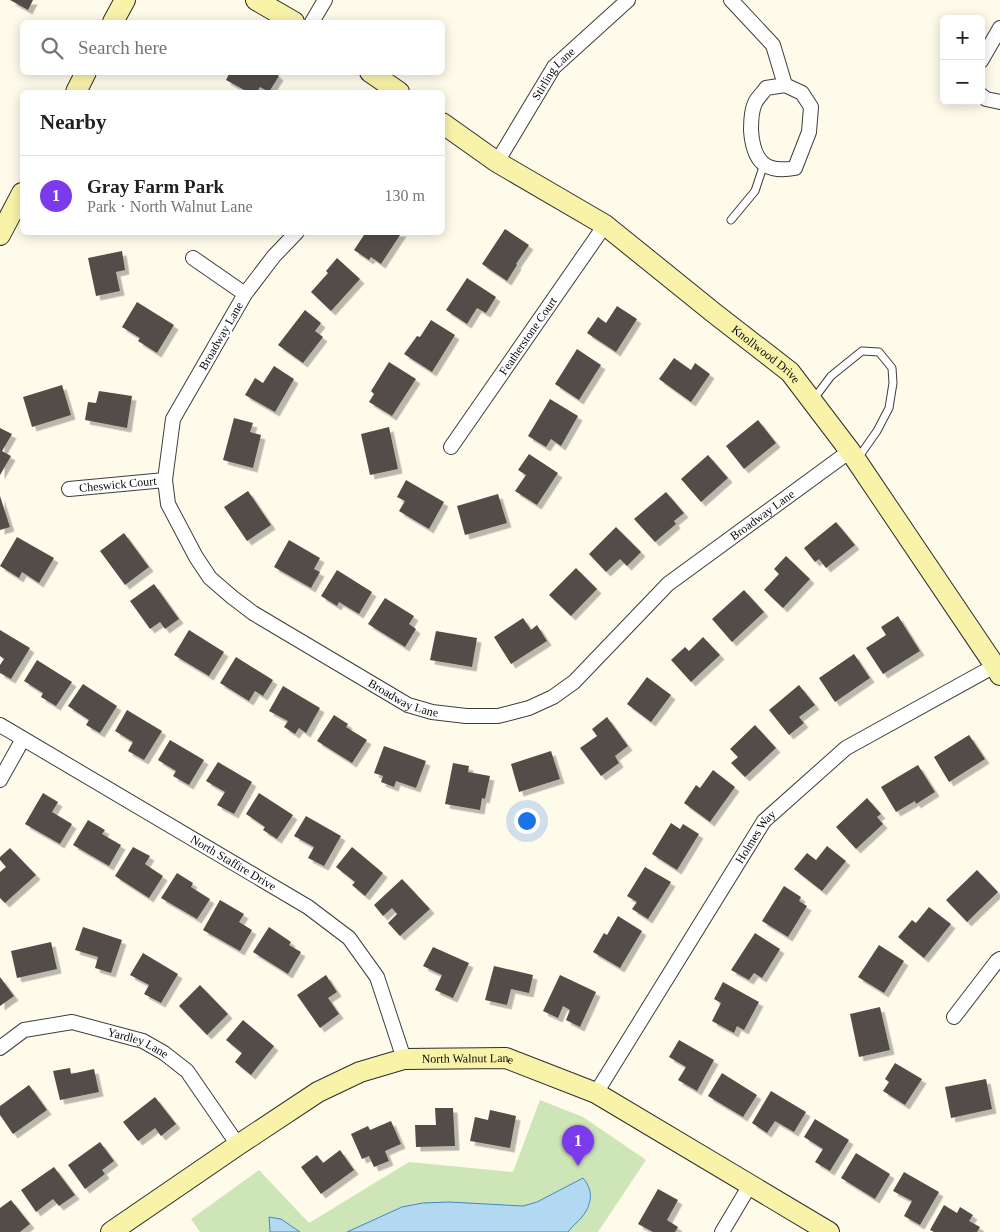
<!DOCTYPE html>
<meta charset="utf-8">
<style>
:root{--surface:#fff;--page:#f2f2f2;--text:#202124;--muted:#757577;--line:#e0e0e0;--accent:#7c3aed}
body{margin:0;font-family:Georgia,serif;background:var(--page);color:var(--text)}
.controls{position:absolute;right:15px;top:15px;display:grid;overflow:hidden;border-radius:8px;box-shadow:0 2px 12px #0003}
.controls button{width:45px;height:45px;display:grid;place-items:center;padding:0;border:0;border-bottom:1px solid var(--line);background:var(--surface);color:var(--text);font:25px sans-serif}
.you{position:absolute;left:526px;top:820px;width:18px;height:18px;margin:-12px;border:4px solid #fff;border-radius:50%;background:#1a73e8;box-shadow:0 0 0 8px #1a73e833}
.badge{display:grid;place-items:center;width:32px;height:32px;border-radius:50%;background:var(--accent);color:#fff;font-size:16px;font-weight:700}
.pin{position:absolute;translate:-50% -41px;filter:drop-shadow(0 1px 2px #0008)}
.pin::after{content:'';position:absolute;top:26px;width:18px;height:15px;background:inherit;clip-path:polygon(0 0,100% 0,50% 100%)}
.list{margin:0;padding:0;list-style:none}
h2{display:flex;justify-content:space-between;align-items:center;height:65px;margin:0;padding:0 20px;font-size:21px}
h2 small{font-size:16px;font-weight:400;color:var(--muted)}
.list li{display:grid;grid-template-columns:32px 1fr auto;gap:15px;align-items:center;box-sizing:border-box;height:80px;padding:0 20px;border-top:1px solid var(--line)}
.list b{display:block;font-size:19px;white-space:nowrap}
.list p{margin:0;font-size:16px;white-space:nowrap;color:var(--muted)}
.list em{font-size:16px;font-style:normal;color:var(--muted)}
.icon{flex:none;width:28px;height:28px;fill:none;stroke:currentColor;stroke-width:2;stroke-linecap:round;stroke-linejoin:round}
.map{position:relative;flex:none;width:1000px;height:1232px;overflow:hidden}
.search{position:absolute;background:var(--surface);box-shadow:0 2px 12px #0003;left:20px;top:20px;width:425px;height:55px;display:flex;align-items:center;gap:12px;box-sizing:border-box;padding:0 18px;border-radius:8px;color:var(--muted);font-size:19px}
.panel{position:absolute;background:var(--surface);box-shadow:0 2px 12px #0003;left:20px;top:90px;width:425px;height:145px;border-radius:8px}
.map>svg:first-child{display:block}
.green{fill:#cee5b7}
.water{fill:#b3d8f1;stroke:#3f8ac3}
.building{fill:#534d48;filter:url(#shadow)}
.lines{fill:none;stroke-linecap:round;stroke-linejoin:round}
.lane-casing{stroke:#3e3e3e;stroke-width:9}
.street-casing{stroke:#3e3e3e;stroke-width:16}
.secondary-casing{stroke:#2d2d2d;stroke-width:22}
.lane{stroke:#fff;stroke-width:7}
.street{stroke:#fff;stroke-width:14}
.secondary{stroke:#f9f3aa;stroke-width:20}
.labels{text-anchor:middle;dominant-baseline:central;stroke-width:5;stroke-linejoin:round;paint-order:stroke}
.street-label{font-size:12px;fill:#0b0b0b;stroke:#fff}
</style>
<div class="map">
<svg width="1000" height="1232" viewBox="0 0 1000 1232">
<defs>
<filter id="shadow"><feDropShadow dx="4.5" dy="4.5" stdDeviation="0" flood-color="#0004"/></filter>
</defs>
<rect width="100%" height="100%" fill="#fefbeb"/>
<path class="green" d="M540,1100L583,1117L646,1160L598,1232H200L191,1219L259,1170L309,1223L409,1162L513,1172Z"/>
<path class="water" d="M583,1178C594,1191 592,1204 582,1217C578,1222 572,1226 568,1232H347L402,1207L423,1203L449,1202L523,1206L537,1202Z
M269,1217L281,1219L300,1232H270Z"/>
<path class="building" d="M10,0H33L28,10Z
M230,72H274L279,76L269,92L260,87L257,92H248L226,80Z
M505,229L529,245L516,264L517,265L507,281L482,264Z
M366,232H402L381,264L371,257L369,260L354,250Z
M122,251L125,270L116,272L120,291L96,296L88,258Z
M337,258L360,279L331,311L311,292L328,273L326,271Z
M467,278L496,297L486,313L477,308L467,324L446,310Z
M137,302L174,325L157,353L138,341L140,338L122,327Z
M617,306L637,319L616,352L587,333L598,317L606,323Z
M305,310L321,323L315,331L323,337L303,363L278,345Z
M431,320L455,335L432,372L404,354L417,336L420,337Z
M577,349L601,365L579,400L555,384Z
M674,358L691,370L695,363L710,374L691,402L659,379Z
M389,362L416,379L392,416L369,402L374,394L371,391Z
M274,366L294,379L275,412L245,395L255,378L263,383Z
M62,385L71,415L32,427L23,397Z
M99,391L132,396L127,428L85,420L88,402L96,403Z
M550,399L578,416L561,446L551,439L546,447L528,436Z
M234,418L253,423L250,432L261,435L253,468L223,460Z
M758,420L776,443L744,469L726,446Z
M389,427L398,469L370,475L361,434Z
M0,428L12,434L2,451L11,456L0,475Z
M529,454L558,473L537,505L515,491L526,475L518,470Z
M708,455L728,478L701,502L681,479Z
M406,480L444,502L429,529L399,511L405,501L397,497Z
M248,491L271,525L247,541L224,507Z
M666,492L684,513L674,521L676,524L655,542L634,519Z
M498,494L507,523L465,535L457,506Z
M0,496L10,527L0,530Z
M836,522L855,545L826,568L819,559L815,562L804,548Z
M616,527L641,552L627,566L620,559L606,572L589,554Z
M124,533L149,567L125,585L100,551Z
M17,537L54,558L39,583L22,572L19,578L0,566Z
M289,540L320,558L314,569L320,572L311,588L274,567Z
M786,556L810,579L783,608L764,590L779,574L774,569Z
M576,568L597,589L571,616L549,595Z
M337,570L372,592L359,614L339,602L337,606L321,596Z
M154,584L179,619L165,629L160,622L150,629L130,601Z
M744,590L764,612L732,642L712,619Z
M385,598L414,616L409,624L416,629L405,647L368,624Z
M898,616L920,651L883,674L866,648L886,635L881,627Z
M523,618L531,630L537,625L547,641L511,664L494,637Z
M0,630L30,648L11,679L0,673V665L4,659L0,656Z
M189,630L224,652L209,676L174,655Z
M436,631L477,638L472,667L430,660Z
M703,637L720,655L691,682L671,660L685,647L689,651Z
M854,654L870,678L835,702L819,678Z
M236,657L273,680L263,696L255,691L249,701L220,683Z
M37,660L72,682L56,706L41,697L43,693L24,681Z
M647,677L671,695L651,722L627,704Z
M83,684L117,706L100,733L86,725L89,720L68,706Z
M799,685L815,705L799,717L804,723L789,735L769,710Z
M283,686L320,708L306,733L299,728L295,734L284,727L288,721L269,711Z
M127,710L162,731L144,760L128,751L133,742L115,731Z
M334,715L348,724L346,727L367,740L352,763L317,741Z
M607,717L628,746L615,756L619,763L601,776L580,748L597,736L592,729Z
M755,725L776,748L745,777L731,763L738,757L730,749Z
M969,735L985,759L949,782L934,757Z
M170,740L204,760L189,785L173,776L176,771L158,760Z
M384,746L426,761L416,788L396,781L394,787L381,782L383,776L374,773Z
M551,751L560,779L519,792L511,764Z
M218,762L252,782L234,814L217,805L225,792L206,781Z
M453,763L469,766L468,772L490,776L485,799L482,798L480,810L445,804Z
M918,765L935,792L916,804L915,801L896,812L881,787Z
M713,770L735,787L710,822L684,803L696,785L700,788Z
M43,793L58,802L52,812L72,824L60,844L25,824Z
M259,793L293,815L277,839L263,830L265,827L246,814Z
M867,798L881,814L877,817L883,824L856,849L836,827Z
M306,816L341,836L324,866L308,858L314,847L294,836Z
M88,820L105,830L102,834L121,845L109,866L73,845Z
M671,823L680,829L683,824L699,834L677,870L652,854Z
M827,846L846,861L822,891L794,869L807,853L816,860Z
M133,847L150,856L145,864L163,876L149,898L115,876Z
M352,847L383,873L365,896L352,885L355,882L336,867Z
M10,848L36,875L5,903L0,898V872L6,867L0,860V857Z
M645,867L671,882L648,919L632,909L637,902L627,896Z
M977,870L998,892L967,922L946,900Z
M177,873L193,883L191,887L210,899L197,919L161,898Z
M402,879L430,909L400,936L388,923L397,914L392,908L383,916L374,905Z
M784,886L801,897L799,901L807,906L788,937L762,921Z
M220,900L244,914L239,922L252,930L240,951L203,930Z
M929,907L951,924L924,958L898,937L912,920L916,923Z
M618,916L642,931L620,968L593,952L604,933L607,935Z
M83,927L122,940L111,973L95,968L98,957L75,950Z
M269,927L291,942L289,945L301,952L288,974L253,952Z
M755,933L780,949L762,978L754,973L749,980L731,970Z
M51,942L57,969L17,978L11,951Z
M879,945L904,961L884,993L858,977Z
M433,947L469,963L453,998L435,990L442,975L423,966Z
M143,953L178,974L161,1003L144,994L149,985L130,975Z
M494,966L533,975L529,993L511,989L507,1005L485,1000Z
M326,975L337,992L328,998L339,1014L320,1028L297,995Z
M560,975L596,992L580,1027L566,1020L570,1010L563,1006L558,1018L543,1011Z
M0,977L14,996L0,1006Z
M723,982L759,1002L744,1030L737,1026L734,1033L712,1021L721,1003L714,999Z
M200,985L228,1014L207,1035L179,1006Z
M880,1007L890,1050L859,1057L850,1014Z
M243,1020L274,1046L251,1075L235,1062L242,1053L226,1040Z
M679,1040L714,1060L697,1091L678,1080L686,1067L669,1057Z
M895,1063L922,1079L905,1105L883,1091L889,1082L885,1079Z
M70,1068L71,1074L94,1069L99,1092L60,1100L53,1071Z
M722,1073L757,1095L743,1117L708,1096Z
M986,1079L992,1109L951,1118L945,1087Z
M29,1085L47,1110L13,1134L0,1115V1106Z
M771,1091L806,1112L794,1132L775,1121L767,1133L752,1123Z
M155,1097L176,1124L161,1136L155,1128L138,1141L123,1122Z
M435,1108H453L455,1146L416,1147L415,1125H436Z
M490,1110L516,1116L510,1148L470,1141L475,1117L488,1120Z
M815,1119L849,1140L830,1171L815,1162L823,1149L804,1137Z
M391,1121L401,1144L385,1151L389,1161L374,1167L369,1156L362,1159L351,1134L368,1126L370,1130Z
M100,1142L114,1161L102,1170L105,1174L85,1189L68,1165Z
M340,1150L354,1170L321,1194L301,1167L317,1155L323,1163Z
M856,1153L890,1174L875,1199L841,1178Z
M54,1167L75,1195L59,1206L53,1199L36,1212L21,1190Z
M904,1172L939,1192L920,1225L904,1216L912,1201L893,1191Z
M658,1189L678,1200L667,1220L678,1227L675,1232H653L638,1224Z
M11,1200L30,1224L20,1232H0V1208Z
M944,1205L957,1213L960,1207L973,1215L969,1221L980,1227L977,1232H934L930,1230Z"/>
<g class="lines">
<g class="lane-casing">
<path id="lane" d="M731,220L755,191L764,164
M813,400L831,376L862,351L879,352L892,368L893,383L889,408L877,431L858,458"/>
</g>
<g class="street-casing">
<g id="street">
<path d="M731,0L773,45L785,85L802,93L811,107L809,132L795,168C764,174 753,160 751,130C751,122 751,111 755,103C757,98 763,93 766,88L785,85"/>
<path d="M312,22L325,0"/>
<path d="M981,61L1000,28"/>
<path d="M981,95L986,99L1000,102"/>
<path id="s1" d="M497,162L554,67L628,0"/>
<path id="s2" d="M297,232L274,256L245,294L173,419L165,480L168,504L196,557L210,578L232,597L253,613L408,705L432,712L466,716H498L529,708L553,697L574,682L668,584L850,451"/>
<path d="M193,258L245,294"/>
<path id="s3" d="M451,447L605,225"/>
<path id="s4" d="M69,489L165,480"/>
<path id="s5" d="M0,725L308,907L349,938L377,977L404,1059"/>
<path d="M0,780L23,739"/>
<path d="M954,1017L997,961L1000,959"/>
<path id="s6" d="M0,1048L24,1030L72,1022L143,1041L164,1053L187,1071L238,1145"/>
<path id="s7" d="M596,1093L764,821L846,748L1000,663"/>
<path d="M722,1232L750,1185"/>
</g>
</g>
<g class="secondary-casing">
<g id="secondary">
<path d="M256,0L294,22"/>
<path d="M113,22L125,0"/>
<path d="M370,72L399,92"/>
<path d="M76,92L86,72"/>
<path id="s8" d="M442,123L497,162L605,225L714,313L790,372L850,451L995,666L1000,675"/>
<path d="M0,235L22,193"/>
<path id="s9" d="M111,1232L238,1145L318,1092L360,1072L404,1059L506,1058L596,1093L829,1232"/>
</g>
</g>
<use href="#lane" class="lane"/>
<use href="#street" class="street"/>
<use href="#secondary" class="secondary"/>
</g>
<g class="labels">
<g class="street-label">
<text stroke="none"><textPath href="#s1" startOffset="105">Stirling Lane</textPath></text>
<text transform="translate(221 336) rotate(-60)">Broadway Lane</text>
<text stroke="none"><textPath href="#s3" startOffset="135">Featherstone Court</textPath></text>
<text stroke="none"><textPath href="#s8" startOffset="399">Knollwood Drive</textPath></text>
<text stroke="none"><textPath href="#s4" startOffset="49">Cheswick Court</textPath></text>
<text stroke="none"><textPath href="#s2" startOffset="1060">Broadway Lane</textPath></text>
<text stroke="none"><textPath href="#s2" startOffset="625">Broadway Lane</textPath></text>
<text stroke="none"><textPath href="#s7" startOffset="302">Holmes Way</textPath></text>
<text stroke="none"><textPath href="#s5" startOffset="271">North Staffire Drive</textPath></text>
<text stroke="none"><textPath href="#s6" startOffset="148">Yardley Lane</textPath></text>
<text stroke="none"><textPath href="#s9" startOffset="406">North Walnut Lane</textPath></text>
</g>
</g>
</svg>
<div class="controls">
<button>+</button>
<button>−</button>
</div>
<div class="you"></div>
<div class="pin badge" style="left:578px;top:1166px">1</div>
<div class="search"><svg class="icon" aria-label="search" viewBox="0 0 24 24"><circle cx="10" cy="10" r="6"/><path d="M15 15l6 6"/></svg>Search here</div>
<section class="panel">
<h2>Nearby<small></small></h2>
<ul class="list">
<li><span class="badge">1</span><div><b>Gray Farm Park</b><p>Park · North Walnut Lane</p></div><em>130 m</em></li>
</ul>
</section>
</div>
